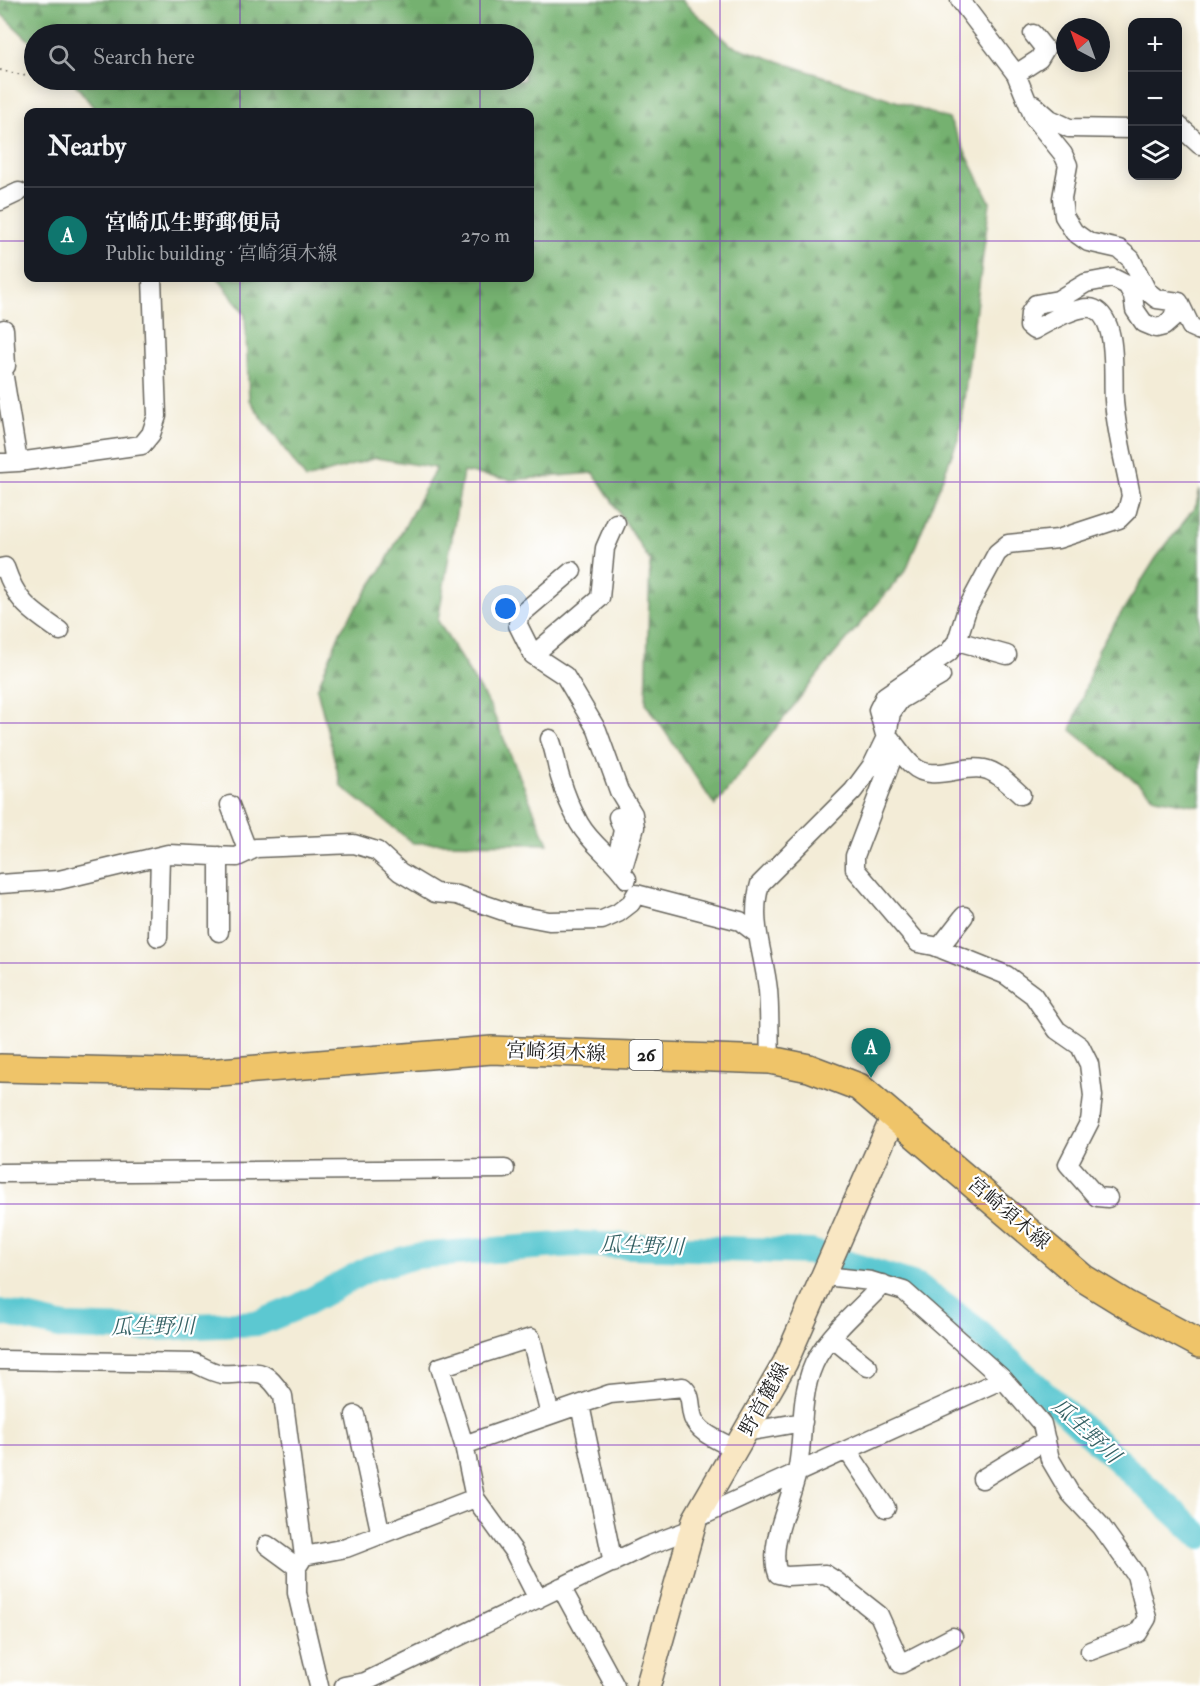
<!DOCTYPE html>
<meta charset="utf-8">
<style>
:root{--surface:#171b24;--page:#20242c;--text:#f1f3f6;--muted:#9ea1a6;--line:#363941;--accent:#0f766e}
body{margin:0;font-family:"IM FELL Double Pica","Noto Serif JP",serif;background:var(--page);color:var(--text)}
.controls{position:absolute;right:18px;top:18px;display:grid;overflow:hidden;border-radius:12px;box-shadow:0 3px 15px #0003}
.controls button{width:54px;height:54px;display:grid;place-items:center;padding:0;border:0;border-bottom:2px solid var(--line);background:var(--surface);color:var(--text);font:30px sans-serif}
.compass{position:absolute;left:1056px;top:18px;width:54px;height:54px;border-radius:50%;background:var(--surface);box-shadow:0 3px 15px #0003;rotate:319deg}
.you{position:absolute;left:506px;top:609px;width:21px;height:21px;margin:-15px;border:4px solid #fff;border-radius:50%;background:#1a73e8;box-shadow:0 0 0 9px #1a73e833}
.badge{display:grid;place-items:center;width:39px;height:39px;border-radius:50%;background:var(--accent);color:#fff;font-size:20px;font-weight:700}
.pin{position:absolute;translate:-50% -50px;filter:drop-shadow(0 2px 3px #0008)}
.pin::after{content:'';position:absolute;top:32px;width:21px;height:18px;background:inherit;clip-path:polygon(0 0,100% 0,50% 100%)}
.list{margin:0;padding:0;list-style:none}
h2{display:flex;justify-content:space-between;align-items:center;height:78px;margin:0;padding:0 24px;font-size:26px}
h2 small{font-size:20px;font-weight:400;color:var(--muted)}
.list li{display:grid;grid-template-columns:39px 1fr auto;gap:18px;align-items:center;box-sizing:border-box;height:96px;padding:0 24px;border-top:2px solid var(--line)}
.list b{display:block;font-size:22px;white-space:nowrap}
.list p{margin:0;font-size:20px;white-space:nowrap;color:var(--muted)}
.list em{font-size:20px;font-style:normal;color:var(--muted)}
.icon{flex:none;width:33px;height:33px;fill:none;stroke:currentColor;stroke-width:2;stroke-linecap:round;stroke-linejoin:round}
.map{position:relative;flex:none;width:1200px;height:1686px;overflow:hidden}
.search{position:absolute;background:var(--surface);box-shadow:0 3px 15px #0003;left:24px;top:24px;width:510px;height:66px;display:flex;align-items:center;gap:15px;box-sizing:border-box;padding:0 21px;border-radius:33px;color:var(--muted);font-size:22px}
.panel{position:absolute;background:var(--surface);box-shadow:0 3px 15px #0003;left:24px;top:108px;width:510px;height:174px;border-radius:12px}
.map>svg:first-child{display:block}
.forest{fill:url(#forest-firs);stroke:#486646;stroke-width:1.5}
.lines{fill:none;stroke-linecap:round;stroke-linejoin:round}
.river{stroke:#5bc8d1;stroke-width:26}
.street-casing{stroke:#67655d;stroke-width:21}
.secondary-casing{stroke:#67655d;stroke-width:27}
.primary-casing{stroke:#67655d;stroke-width:30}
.path{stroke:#67655d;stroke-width:2;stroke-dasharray:1.5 4.5;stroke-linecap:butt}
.street{stroke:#fff;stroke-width:18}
.secondary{stroke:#f9e7c3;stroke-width:24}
.primary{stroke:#efc469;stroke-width:27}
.grid{fill:none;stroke:#7b2cbf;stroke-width:1.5;stroke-opacity:0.55}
.labels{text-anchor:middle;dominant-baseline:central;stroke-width:4.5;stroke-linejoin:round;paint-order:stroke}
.shield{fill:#fff;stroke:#606060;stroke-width:1.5}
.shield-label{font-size:18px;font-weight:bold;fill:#1c1c1c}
.street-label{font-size:20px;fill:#1c1c1c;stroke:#fff}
.water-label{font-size:21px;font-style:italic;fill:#356164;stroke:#fff}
</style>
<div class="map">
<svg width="1200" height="1686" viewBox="0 0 1200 1686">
<defs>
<pattern id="forest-firs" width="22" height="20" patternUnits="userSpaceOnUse" patternTransform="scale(1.5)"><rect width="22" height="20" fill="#75b170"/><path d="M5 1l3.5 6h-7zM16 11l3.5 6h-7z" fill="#5f8f5b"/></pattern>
</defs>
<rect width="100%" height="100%" fill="#fff"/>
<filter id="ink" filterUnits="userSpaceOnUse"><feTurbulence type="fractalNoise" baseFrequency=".0167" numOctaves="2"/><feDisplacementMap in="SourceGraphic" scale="12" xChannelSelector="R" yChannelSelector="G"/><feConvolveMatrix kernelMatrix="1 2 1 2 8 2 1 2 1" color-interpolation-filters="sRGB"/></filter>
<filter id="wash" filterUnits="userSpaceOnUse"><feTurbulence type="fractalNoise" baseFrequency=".008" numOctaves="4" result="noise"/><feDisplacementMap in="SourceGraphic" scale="24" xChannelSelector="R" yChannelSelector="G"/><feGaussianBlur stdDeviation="1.35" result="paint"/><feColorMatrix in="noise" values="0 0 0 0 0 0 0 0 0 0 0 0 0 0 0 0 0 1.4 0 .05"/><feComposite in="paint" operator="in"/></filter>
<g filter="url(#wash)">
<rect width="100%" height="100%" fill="#f3ecd7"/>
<path class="forest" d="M0,0H681L731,45L949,119L990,202L959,437L906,570L831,658L715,806L646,703L650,561L594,473L511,480L463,472L438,621L491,708L548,844L413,843L341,786L317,689L341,630L383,567L436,468L376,458L306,479L249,400L245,315L218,278H530V112H97L72,80H524V34H34V45L0,13Z
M1200,489V806L1156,798L1071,730L1099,648L1156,558L1196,506Z"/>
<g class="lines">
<path class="river" d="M0,1312L64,1327L135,1329L259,1323L300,1306L370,1268L416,1256L573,1244L811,1252L918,1286L975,1329L1200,1536"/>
</g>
</g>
<g filter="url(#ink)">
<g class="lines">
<g class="street-casing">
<path id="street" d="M960,0L1016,74L1034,118L1063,154L1068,165L1062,198L1064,216L1074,232L1088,242L1119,249L1131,259L1147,291L1157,299L1179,302
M1016,74L1039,59L1045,49L1033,34
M1034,105L1050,119L1069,128L1132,129
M1178,125L1200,145
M0,201L19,192
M1179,302L1191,327L1200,331
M4,329L6,366
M0,353L18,462L0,463
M18,462L142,445L151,434L157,416L152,278
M0,568L5,567C17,603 30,610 60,631
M572,571L519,616L518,625L533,655L565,676L597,730L619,791L633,814L635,827L622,871
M957,641L1007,655
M533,655L600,598L605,548L616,523
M888,736C896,745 903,757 912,765C932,784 961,764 984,769C997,771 1011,786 1021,795
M550,739C556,753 556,766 561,780C565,794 572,810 579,823C592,846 613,857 627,879
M230,805L248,852
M618,817L623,830L619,849
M0,884L59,880L168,854L237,857L256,848L354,844L377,851L400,872L435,893L457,895L512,914L549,921L602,920L618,913L631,903L636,894L740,921L756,933
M219,932V856
M158,937L160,856
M939,948L964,916
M770,1060C769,1037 770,1013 768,990C764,953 749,921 760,884L853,791L873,764L887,735L891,713L900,700L941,676
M0,1173L505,1169
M1108,1198L1097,1197L1068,1164L1090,1121L1093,1096L1089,1064L1080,1046L1057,1030L1033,995L1006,975L934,946L918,943L855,869V856L892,759L878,710L885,696L949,652L957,641L967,609L997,553L1008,544L1058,539L1119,519L1127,511L1131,496C1125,464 1116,432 1114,400C1112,377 1119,320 1094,309C1081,303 1046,323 1034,330L1029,326L1030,313L1036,304L1058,300L1086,283L1113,278L1127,285L1133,296L1135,310L1144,323L1156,328L1164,326L1172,319L1179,302
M825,1276L871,1281L904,1291L1003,1379L1042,1424L1050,1459L1070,1493L1101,1526L1136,1575L1147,1618L1138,1633L1090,1651
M883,1284C862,1307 834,1329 818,1356C798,1390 805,1435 797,1472C791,1502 767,1544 778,1574L787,1576L825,1574L836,1581L879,1615L901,1664L953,1637
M832,1338L868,1367
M0,1360L195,1363C203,1367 213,1373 222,1374C256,1376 260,1361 283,1396L304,1556L297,1567V1593L319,1686
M580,1405L613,1563
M355,1415L381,1535
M745,1432L803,1422
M464,1445L610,1394L683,1387C693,1396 689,1406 693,1418C699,1434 721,1441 735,1449
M847,1450L886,1508
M982,1479L1046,1440
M475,1498L464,1445L440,1367L531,1338L550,1415
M695,1519L1003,1379
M267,1545L297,1567
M304,1556L346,1548L475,1498L514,1552L538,1599
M561,1587L615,1686
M344,1686L365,1682L644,1547L692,1529"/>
</g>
<g class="secondary-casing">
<path id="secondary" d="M648,1686L695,1519L785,1363L894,1115"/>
</g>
<g class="primary-casing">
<path id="primary" d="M0,1068L207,1073L492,1050L770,1060L809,1068L859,1087L1083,1278L1127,1305L1200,1344"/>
</g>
<path class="path" d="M0,70L26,76"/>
<use href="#street" class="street"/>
<use href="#secondary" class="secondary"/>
<use href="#primary" class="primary"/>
</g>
</g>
<path class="grid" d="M240,0V34M480,0V34M720,0V1686M960,0V1686M240,80V112M480,80V112M0,241H28M530,241H1200M240,278V1686M480,278V1686M0,482H1200M0,723H1200M0,963H1200M0,1204H1200M0,1445H1200"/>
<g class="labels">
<rect class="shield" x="629.5" y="1040" width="33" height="30" rx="4.5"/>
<g class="shield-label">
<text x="646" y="1055">26</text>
</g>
<g class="street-label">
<text transform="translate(556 1052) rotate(2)">宮崎須木線</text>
<text transform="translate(1009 1213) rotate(40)">宮崎須木線</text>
<text transform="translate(764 1399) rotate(-61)">野首麓線</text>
</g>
<g class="water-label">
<text transform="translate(642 1246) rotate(2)">瓜生野川</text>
<text transform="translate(153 1327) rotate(-1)">瓜生野川</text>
<text transform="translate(1086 1431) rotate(43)">瓜生野川</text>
</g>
</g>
</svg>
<div class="controls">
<button>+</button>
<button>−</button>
<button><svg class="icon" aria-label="layers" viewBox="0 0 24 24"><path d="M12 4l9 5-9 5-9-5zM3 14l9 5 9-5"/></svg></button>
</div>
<svg class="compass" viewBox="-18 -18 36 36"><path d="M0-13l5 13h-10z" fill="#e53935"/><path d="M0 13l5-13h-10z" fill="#9ea1a6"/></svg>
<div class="you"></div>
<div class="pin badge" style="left:871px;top:1078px">A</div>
<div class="search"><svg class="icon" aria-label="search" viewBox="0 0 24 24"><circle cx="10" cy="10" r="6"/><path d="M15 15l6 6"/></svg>Search here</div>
<section class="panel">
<h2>Nearby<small></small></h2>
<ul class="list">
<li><span class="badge">A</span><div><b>宮崎瓜生野郵便局</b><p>Public building · 宮崎須木線</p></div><em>270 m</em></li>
</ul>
</section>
</div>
